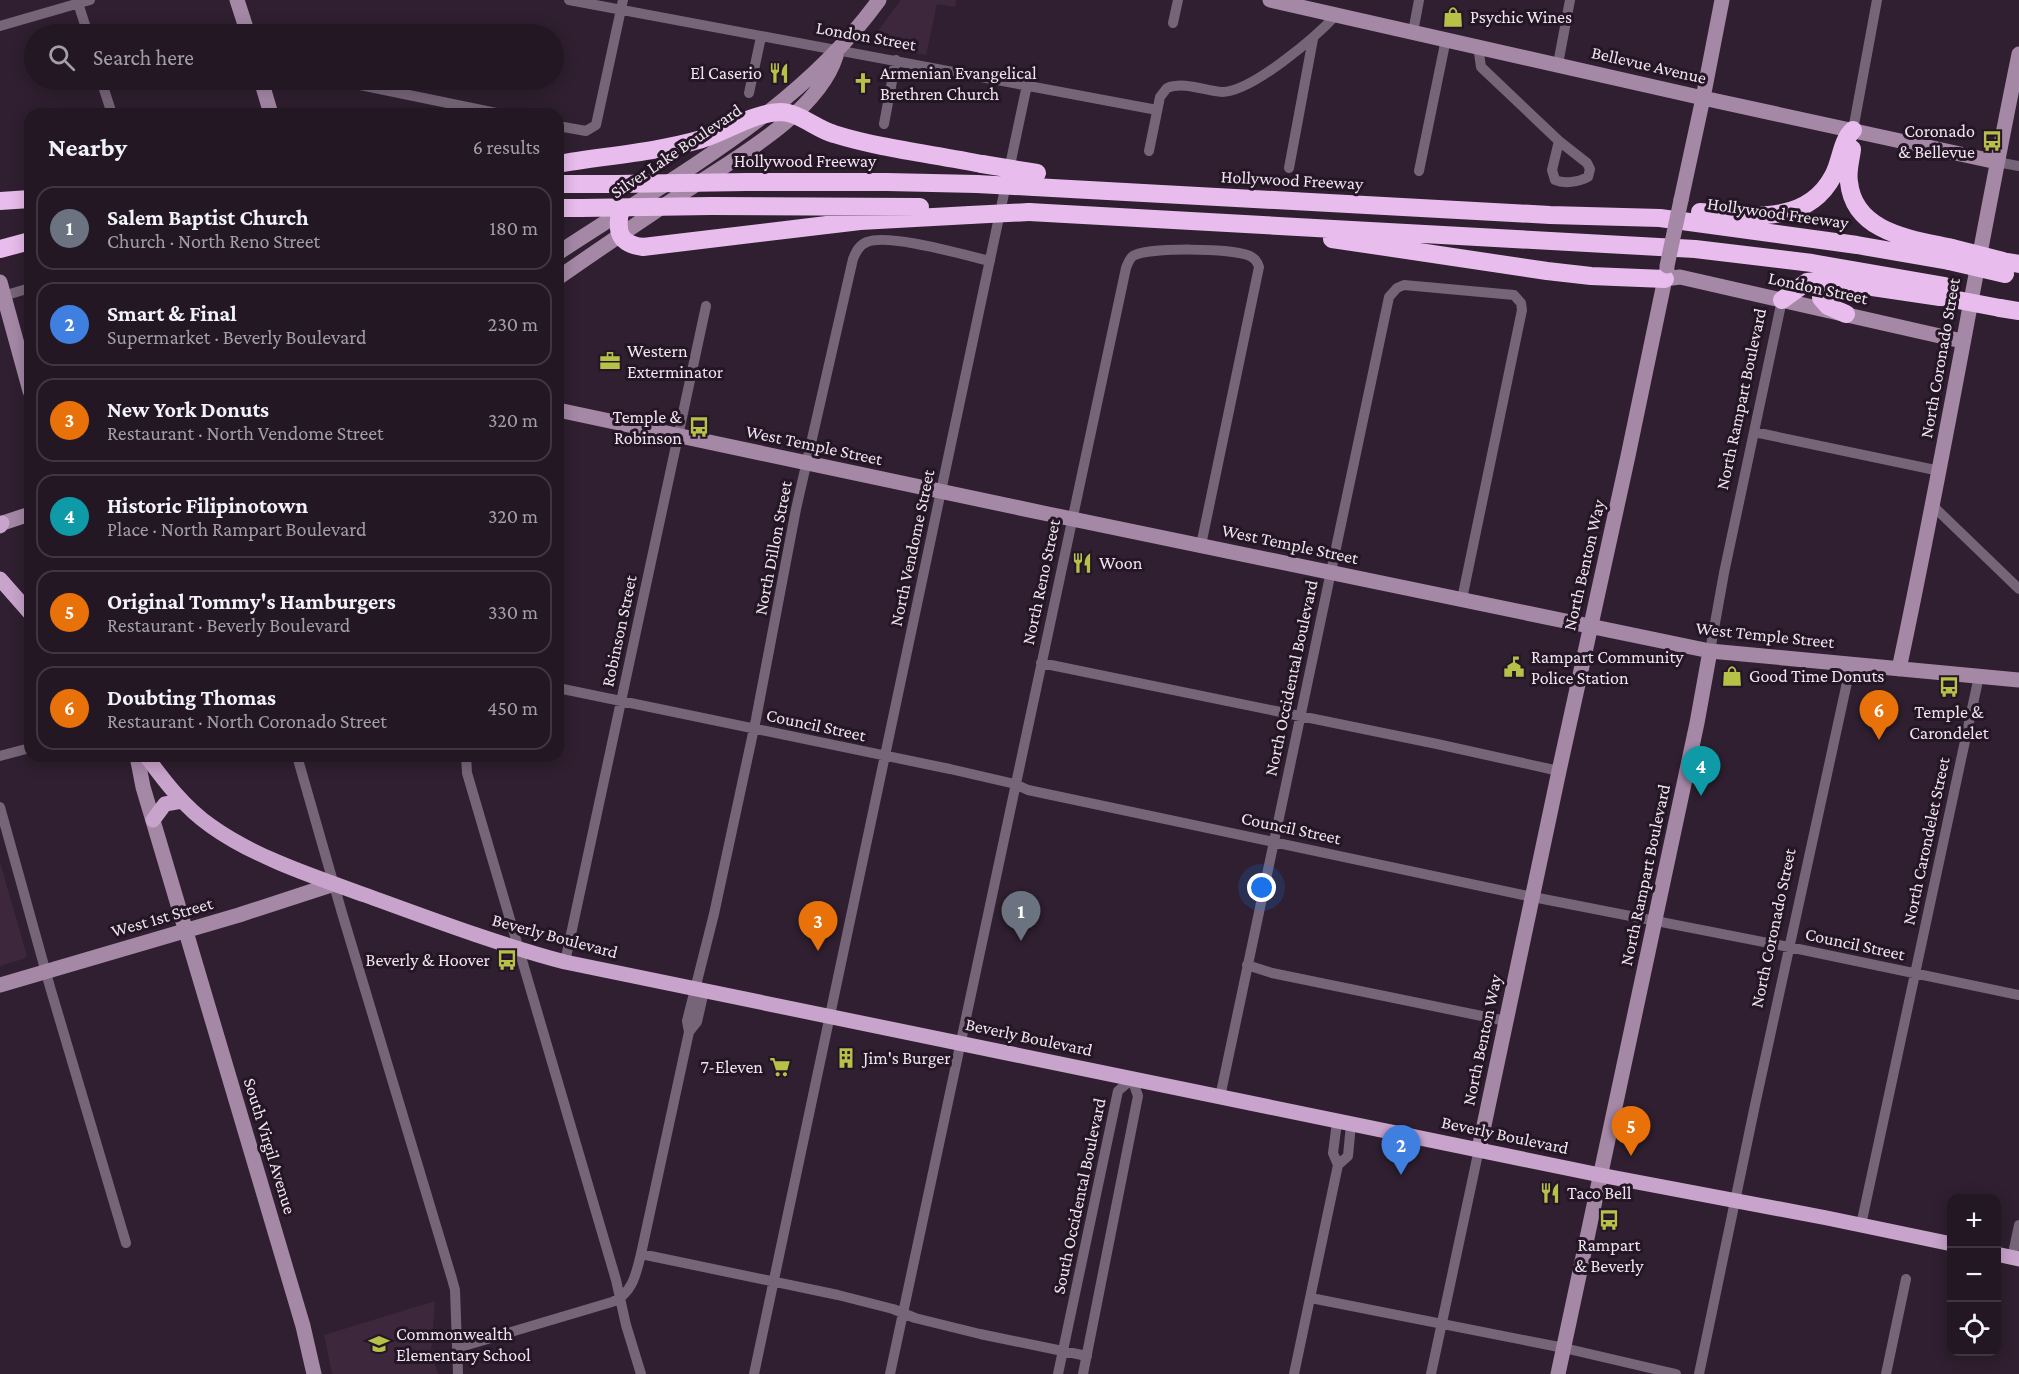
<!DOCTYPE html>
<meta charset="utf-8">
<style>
:root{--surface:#231724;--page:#2f2431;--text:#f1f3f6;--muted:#a39fa6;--line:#403641;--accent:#b7c148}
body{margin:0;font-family:"Crimson Pro",serif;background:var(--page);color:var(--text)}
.controls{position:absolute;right:18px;bottom:18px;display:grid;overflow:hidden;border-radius:12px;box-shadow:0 3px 15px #0003}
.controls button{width:54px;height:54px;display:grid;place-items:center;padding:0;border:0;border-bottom:2px solid var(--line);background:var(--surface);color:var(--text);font:30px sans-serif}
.you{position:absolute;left:1262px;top:888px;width:21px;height:21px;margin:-15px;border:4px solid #fff;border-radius:50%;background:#1a73e8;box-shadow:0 0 0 9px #1a73e833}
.badge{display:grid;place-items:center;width:39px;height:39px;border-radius:50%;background:var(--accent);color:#fff;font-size:20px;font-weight:700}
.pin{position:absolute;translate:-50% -50px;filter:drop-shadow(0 2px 3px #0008)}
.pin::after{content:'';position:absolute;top:32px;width:21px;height:18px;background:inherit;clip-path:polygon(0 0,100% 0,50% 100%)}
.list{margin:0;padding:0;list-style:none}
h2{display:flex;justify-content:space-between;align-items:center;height:78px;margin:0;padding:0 24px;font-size:26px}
h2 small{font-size:20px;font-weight:400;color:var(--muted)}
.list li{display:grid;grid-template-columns:39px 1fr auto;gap:18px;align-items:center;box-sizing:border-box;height:84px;margin:0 12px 12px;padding:0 12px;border:2px solid var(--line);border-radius:18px}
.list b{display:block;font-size:22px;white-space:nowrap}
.list p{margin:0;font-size:20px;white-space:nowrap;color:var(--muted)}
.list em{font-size:20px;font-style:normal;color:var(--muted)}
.icon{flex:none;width:33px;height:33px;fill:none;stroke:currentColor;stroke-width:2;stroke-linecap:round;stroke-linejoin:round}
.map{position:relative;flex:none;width:2019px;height:1374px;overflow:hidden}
.search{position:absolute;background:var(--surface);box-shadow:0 3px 15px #0003;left:24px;top:24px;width:540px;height:66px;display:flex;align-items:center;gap:15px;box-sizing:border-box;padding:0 21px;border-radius:33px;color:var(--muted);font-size:22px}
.panel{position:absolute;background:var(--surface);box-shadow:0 3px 15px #0003;left:24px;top:108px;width:540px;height:654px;border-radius:18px}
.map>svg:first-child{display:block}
.built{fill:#3c273d}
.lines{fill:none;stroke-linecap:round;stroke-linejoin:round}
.street{stroke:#766578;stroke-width:10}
.secondary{stroke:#a488a6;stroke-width:15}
.primary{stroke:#c8a3cb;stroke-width:15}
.highway{stroke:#e8bcec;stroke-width:18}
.secondary-bridge{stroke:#a488a6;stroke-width:15}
.highway-bridge{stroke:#e8bcec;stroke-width:18}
.labels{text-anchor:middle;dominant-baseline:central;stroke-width:6;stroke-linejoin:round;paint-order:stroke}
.poi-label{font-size:18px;fill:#efe4ef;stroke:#251626;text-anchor:start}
.street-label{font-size:18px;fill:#efe4ef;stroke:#251626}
</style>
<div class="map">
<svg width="2019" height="1374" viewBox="0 0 2019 1374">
<rect width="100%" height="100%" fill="#2f1f30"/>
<path class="built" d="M901,0H956L955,7L937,4L926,55L877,46L874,36Z
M0,862L27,956L23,959L0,966Z
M435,1301L431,1353L438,1374H332L324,1335Z"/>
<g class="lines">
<path class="street" d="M77,0L88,34
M569,0L1157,110
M1173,23L1178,0
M0,26L90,0
M1413,32L1419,0
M1478,46L1481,67L1559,141L1587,163L1590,169L1588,177C1579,182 1564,184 1555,180L1552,170L1559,141
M1558,64L1570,0
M101,80L112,114
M336,80L501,114
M749,93L761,37
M884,124L896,60
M558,126L586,131L596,125L623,0
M1853,130L1877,0
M1149,151L1160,97L1167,88C1184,81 1205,91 1222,92C1252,92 1317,36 1337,14
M1997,162L2019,166
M1289,168L1313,39
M1419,171L1446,39
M0,297L30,288
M1754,432L1940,471
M1933,506L2019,589
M1710,651L1724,573L1782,300
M1041,663L1437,744L1559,771
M558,688L950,769L1015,784L1028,790L1533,897L1789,947L2019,995
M0,756L30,748
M297,756L342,913L452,1279L455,1290L458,1374
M466,756L467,773L616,1280L626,1325L641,1374
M0,807L50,987L126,1243
M565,962L706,306
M1247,965L1272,973L1506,1021
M689,1032L697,1022L704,991
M1220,1097L1389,297L1397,288L1404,285L1514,295L1521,303L1522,310L1462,599
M1338,1165L1348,1156L1351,1124
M1861,1225L1979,676
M641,1254L838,1295L893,1309L915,1318L980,1334L1087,1356
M2012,1258L2019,1225
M1311,1298L1564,1348L1676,1374
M457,1348L612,1302C633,1293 636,1274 641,1254L689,1032L687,1021L690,1009L714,914L756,719L796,509L853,259C856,252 859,245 867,242C889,233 964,255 990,261
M754,1374L1027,85
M890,1374L1126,268C1128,263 1129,259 1133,256C1148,247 1233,248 1250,256C1255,259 1257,261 1259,267L1201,545
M1058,1374L1118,1091L1132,1079L1138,1096L1083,1374
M1294,1374L1338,1165L1333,1153L1337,1122
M1431,1374L1479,1149
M1699,1374L1755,1105L1851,664
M1886,1374L1906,1279"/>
<path class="secondary" d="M237,0L248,34
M1270,0L1703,98L1997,162
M261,80L271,114
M1681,200L1703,98L1722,0
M558,253C671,178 798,112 879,0
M558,278C599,249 641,221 683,193C731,161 818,114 836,56
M1665,279L1680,277L1962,341
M0,282L30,391
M558,410L1048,514L1710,651L2019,680
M0,524L30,514
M1899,669C1943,464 1977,258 2019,54
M137,756L143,787L303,1326L314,1374
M0,985L239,915L334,884
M1479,1149L1559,771L1628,456L1667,269
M1558,1374L1697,723L1710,651"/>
<path class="primary" d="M0,526L2,523
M0,579L30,613
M146,756C165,782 185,808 211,826C254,857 315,877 365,895C431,919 497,944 565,962L1600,1175L1827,1218L1952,1244
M153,820L165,804L182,801
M1996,1254L2019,1259"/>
<path class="highway" d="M1852,149C1851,159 1847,171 1849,182C1854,233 1912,239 1952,248
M558,164C604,156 657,152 702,139C727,131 753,113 780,112C799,112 816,129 834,134C882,149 933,154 982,164
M747,182H887L977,184
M558,184H616
M1034,187L1550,215L1660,218L1857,245L1949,261
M0,201L30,199
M711,206L920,207
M558,208H581
M620,212C616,233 620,244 643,247L860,221L970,215
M1029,212L1695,249L1812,263L1945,286
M1700,212C1747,215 1806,227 1833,176C1841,162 1841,141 1853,130
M1332,239L1547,271L1591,276L1665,279
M0,249L30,241
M2008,262L2019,264
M1835,281L1830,282L1822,289L1821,298L1828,306L1846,314
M1782,300L1807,282L1825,280L1940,297
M2000,308L2019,311"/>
<path class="secondary-bridge" d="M1667,266L1681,200"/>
<path class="highway-bridge" d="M982,164L1037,173
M616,184L747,182
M977,184L1034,187
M581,208L711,206
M970,215L1029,212
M1952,248L2003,261
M1949,261L2005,274
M1942,297L2000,308"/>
</g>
<defs>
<g id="shop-bare" transform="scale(1.62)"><path d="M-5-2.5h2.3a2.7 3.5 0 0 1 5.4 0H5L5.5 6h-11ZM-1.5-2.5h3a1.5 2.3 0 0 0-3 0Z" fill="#b7c148" stroke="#251626" stroke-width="2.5" paint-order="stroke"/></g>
<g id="restaurant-bare" transform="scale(1.62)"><path d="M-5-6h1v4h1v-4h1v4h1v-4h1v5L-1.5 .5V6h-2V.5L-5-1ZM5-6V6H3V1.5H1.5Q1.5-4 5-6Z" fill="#b7c148" stroke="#251626" stroke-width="2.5" paint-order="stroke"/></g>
<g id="church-bare" transform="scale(1.62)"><path d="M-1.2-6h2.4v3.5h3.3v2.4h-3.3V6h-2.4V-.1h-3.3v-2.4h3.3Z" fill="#b7c148" stroke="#251626" stroke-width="2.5" paint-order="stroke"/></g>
<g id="bus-bare" transform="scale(1.62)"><path d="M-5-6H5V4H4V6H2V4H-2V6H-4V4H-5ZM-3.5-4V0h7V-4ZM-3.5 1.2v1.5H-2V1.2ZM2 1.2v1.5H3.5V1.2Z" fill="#b7c148" stroke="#251626" stroke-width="2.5" paint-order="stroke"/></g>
<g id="office-bare" transform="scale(1.62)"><path d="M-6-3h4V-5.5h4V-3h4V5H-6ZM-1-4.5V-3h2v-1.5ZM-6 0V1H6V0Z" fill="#b7c148" stroke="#251626" stroke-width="2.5" paint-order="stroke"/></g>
<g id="civic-bare" transform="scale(1.62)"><path d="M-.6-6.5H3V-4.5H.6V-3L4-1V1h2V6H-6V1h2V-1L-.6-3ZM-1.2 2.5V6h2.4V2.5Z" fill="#b7c148" stroke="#251626" stroke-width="2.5" paint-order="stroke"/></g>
<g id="building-bare" transform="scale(1.62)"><path d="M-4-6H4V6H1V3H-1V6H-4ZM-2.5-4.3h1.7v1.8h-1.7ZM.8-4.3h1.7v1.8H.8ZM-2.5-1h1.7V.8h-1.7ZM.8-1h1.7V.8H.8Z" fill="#b7c148" stroke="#251626" stroke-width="2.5" paint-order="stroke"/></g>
<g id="supermarket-bare" transform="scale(1.62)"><path d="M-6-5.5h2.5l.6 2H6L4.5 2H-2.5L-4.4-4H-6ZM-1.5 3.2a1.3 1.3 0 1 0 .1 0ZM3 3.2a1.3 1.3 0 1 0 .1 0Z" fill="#b7c148" stroke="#251626" stroke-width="2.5" paint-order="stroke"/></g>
<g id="school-bare" transform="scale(1.62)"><path d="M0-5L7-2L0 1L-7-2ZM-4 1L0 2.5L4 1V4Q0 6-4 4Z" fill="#b7c148" stroke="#251626" stroke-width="2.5" paint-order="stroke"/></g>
</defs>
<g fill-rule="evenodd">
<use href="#shop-bare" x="1453" y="17"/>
<use href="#restaurant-bare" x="779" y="73"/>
<use href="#church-bare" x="863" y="83"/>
<use href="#bus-bare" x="1992" y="141"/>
<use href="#office-bare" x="610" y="361"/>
<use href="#bus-bare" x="699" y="427"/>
<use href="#restaurant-bare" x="1082" y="563"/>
<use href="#civic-bare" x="1514" y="667"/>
<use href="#shop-bare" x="1732" y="676"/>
<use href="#bus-bare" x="1949" y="687"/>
<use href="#bus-bare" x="507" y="960"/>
<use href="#building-bare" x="846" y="1058"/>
<use href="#supermarket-bare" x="780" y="1067"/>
<use href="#restaurant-bare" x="1550" y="1193"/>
<use href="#bus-bare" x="1609" y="1220"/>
<use href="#school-bare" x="379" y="1344"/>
</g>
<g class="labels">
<g class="poi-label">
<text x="1470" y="17">Psychic Wines</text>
<text x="762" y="73" text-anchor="end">El Caserio</text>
<text x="880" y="73">Armenian Evangelical<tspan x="880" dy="21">Brethren Church</tspan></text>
<text x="1975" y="131" text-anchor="end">Coronado<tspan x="1975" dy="21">&amp; Bellevue</tspan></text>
<text x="627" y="351">Western<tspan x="627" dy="21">Exterminator</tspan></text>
<text x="682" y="417" text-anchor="end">Temple &amp;<tspan x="682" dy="21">Robinson</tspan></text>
<text x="1099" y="563">Woon</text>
<text x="1531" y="657">Rampart Community<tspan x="1531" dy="21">Police Station</tspan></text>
<text x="1749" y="676">Good Time Donuts</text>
<text x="1949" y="712" text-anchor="middle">Temple &amp;<tspan x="1949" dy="21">Carondelet</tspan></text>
<text x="490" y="960" text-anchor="end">Beverly &amp; Hoover</text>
<text x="863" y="1058">Jim's Burger</text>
<text x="763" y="1067" text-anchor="end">7-Eleven</text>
<text x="1567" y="1193">Taco Bell</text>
<text x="1609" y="1245" text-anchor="middle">Rampart<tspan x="1609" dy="21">&amp; Beverly</tspan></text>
<text x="396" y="1334">Commonwealth<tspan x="396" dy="21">Elementary School</tspan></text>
</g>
<g class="street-label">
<text transform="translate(866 36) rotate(10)">London Street</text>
<text transform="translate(1649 65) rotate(13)">Bellevue Avenue</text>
<text transform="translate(676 151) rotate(-34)">Silver Lake Boulevard</text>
<text x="805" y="161">Hollywood Freeway</text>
<text transform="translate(1292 180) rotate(3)">Hollywood Freeway</text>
<text transform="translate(1778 213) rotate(8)">Hollywood Freeway</text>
<text transform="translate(1818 288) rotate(12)">London Street</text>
<text transform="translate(1940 358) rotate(-80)">North Coronado Street</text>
<text transform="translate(1741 399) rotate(-78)">North Rampart Boulevard</text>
<text transform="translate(814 445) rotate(12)">West Temple Street</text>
<text transform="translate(1290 544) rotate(12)">West Temple Street</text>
<text transform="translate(773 548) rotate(-79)">North Dillon Street</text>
<text transform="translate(912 548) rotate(-78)">North Vendome Street</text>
<text transform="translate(1584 565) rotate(-77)">North Benton Way</text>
<text transform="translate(1041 582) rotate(-78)">North Reno Street</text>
<text transform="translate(619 631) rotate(-78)">Robinson Street</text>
<text transform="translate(1765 635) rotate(6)">West Temple Street</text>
<text transform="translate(1291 678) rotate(-78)">North Occidental Boulevard</text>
<text transform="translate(816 725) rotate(12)">Council Street</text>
<text transform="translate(1291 828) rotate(12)">Council Street</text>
<text transform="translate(1926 841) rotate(-78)">North Carondelet Street</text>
<text transform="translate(1645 875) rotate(-78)">North Rampart Boulevard</text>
<text transform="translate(162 917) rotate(-16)">West 1st Street</text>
<text transform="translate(1773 928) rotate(-78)">North Coronado Street</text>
<text transform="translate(555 936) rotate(15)">Beverly Boulevard</text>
<text transform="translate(1855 944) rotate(12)">Council Street</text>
<text transform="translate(1029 1037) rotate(12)">Beverly Boulevard</text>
<text transform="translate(1482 1040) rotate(-78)">North Benton Way</text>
<text transform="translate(1505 1135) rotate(12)">Beverly Boulevard</text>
<text transform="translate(270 1146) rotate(73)">South Virgil Avenue</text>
<text transform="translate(1079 1196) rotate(-78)">South Occidental Boulevard</text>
</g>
</g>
</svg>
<div class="controls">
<button>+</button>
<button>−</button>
<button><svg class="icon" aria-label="locate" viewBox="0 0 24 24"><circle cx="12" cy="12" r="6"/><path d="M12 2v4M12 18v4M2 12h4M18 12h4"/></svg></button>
</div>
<div class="you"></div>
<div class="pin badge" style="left:1021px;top:941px;background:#6b7280">1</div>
<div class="pin badge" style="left:1401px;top:1175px;background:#3f7fe0">2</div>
<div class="pin badge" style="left:818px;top:951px;background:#e8710a">3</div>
<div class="pin badge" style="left:1701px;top:796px;background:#0f9aa8">4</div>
<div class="pin badge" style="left:1631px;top:1156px;background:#e8710a">5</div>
<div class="pin badge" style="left:1879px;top:740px;background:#e8710a">6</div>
<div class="search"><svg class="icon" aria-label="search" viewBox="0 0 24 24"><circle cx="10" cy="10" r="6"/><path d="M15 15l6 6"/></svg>Search here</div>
<section class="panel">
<h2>Nearby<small>6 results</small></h2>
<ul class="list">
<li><span class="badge" style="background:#6b7280">1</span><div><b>Salem Baptist Church</b><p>Church · North Reno Street</p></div><em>180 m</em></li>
<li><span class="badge" style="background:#3f7fe0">2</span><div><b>Smart &amp; Final</b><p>Supermarket · Beverly Boulevard</p></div><em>230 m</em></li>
<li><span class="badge" style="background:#e8710a">3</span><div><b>New York Donuts</b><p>Restaurant · North Vendome Street</p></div><em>320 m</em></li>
<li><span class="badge" style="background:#0f9aa8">4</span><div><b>Historic Filipinotown</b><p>Place · North Rampart Boulevard</p></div><em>320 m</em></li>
<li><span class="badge" style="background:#e8710a">5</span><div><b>Original Tommy's Hamburgers</b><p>Restaurant · Beverly Boulevard</p></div><em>330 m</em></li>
<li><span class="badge" style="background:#e8710a">6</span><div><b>Doubting Thomas</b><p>Restaurant · North Coronado Street</p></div><em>450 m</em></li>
</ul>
</section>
</div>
